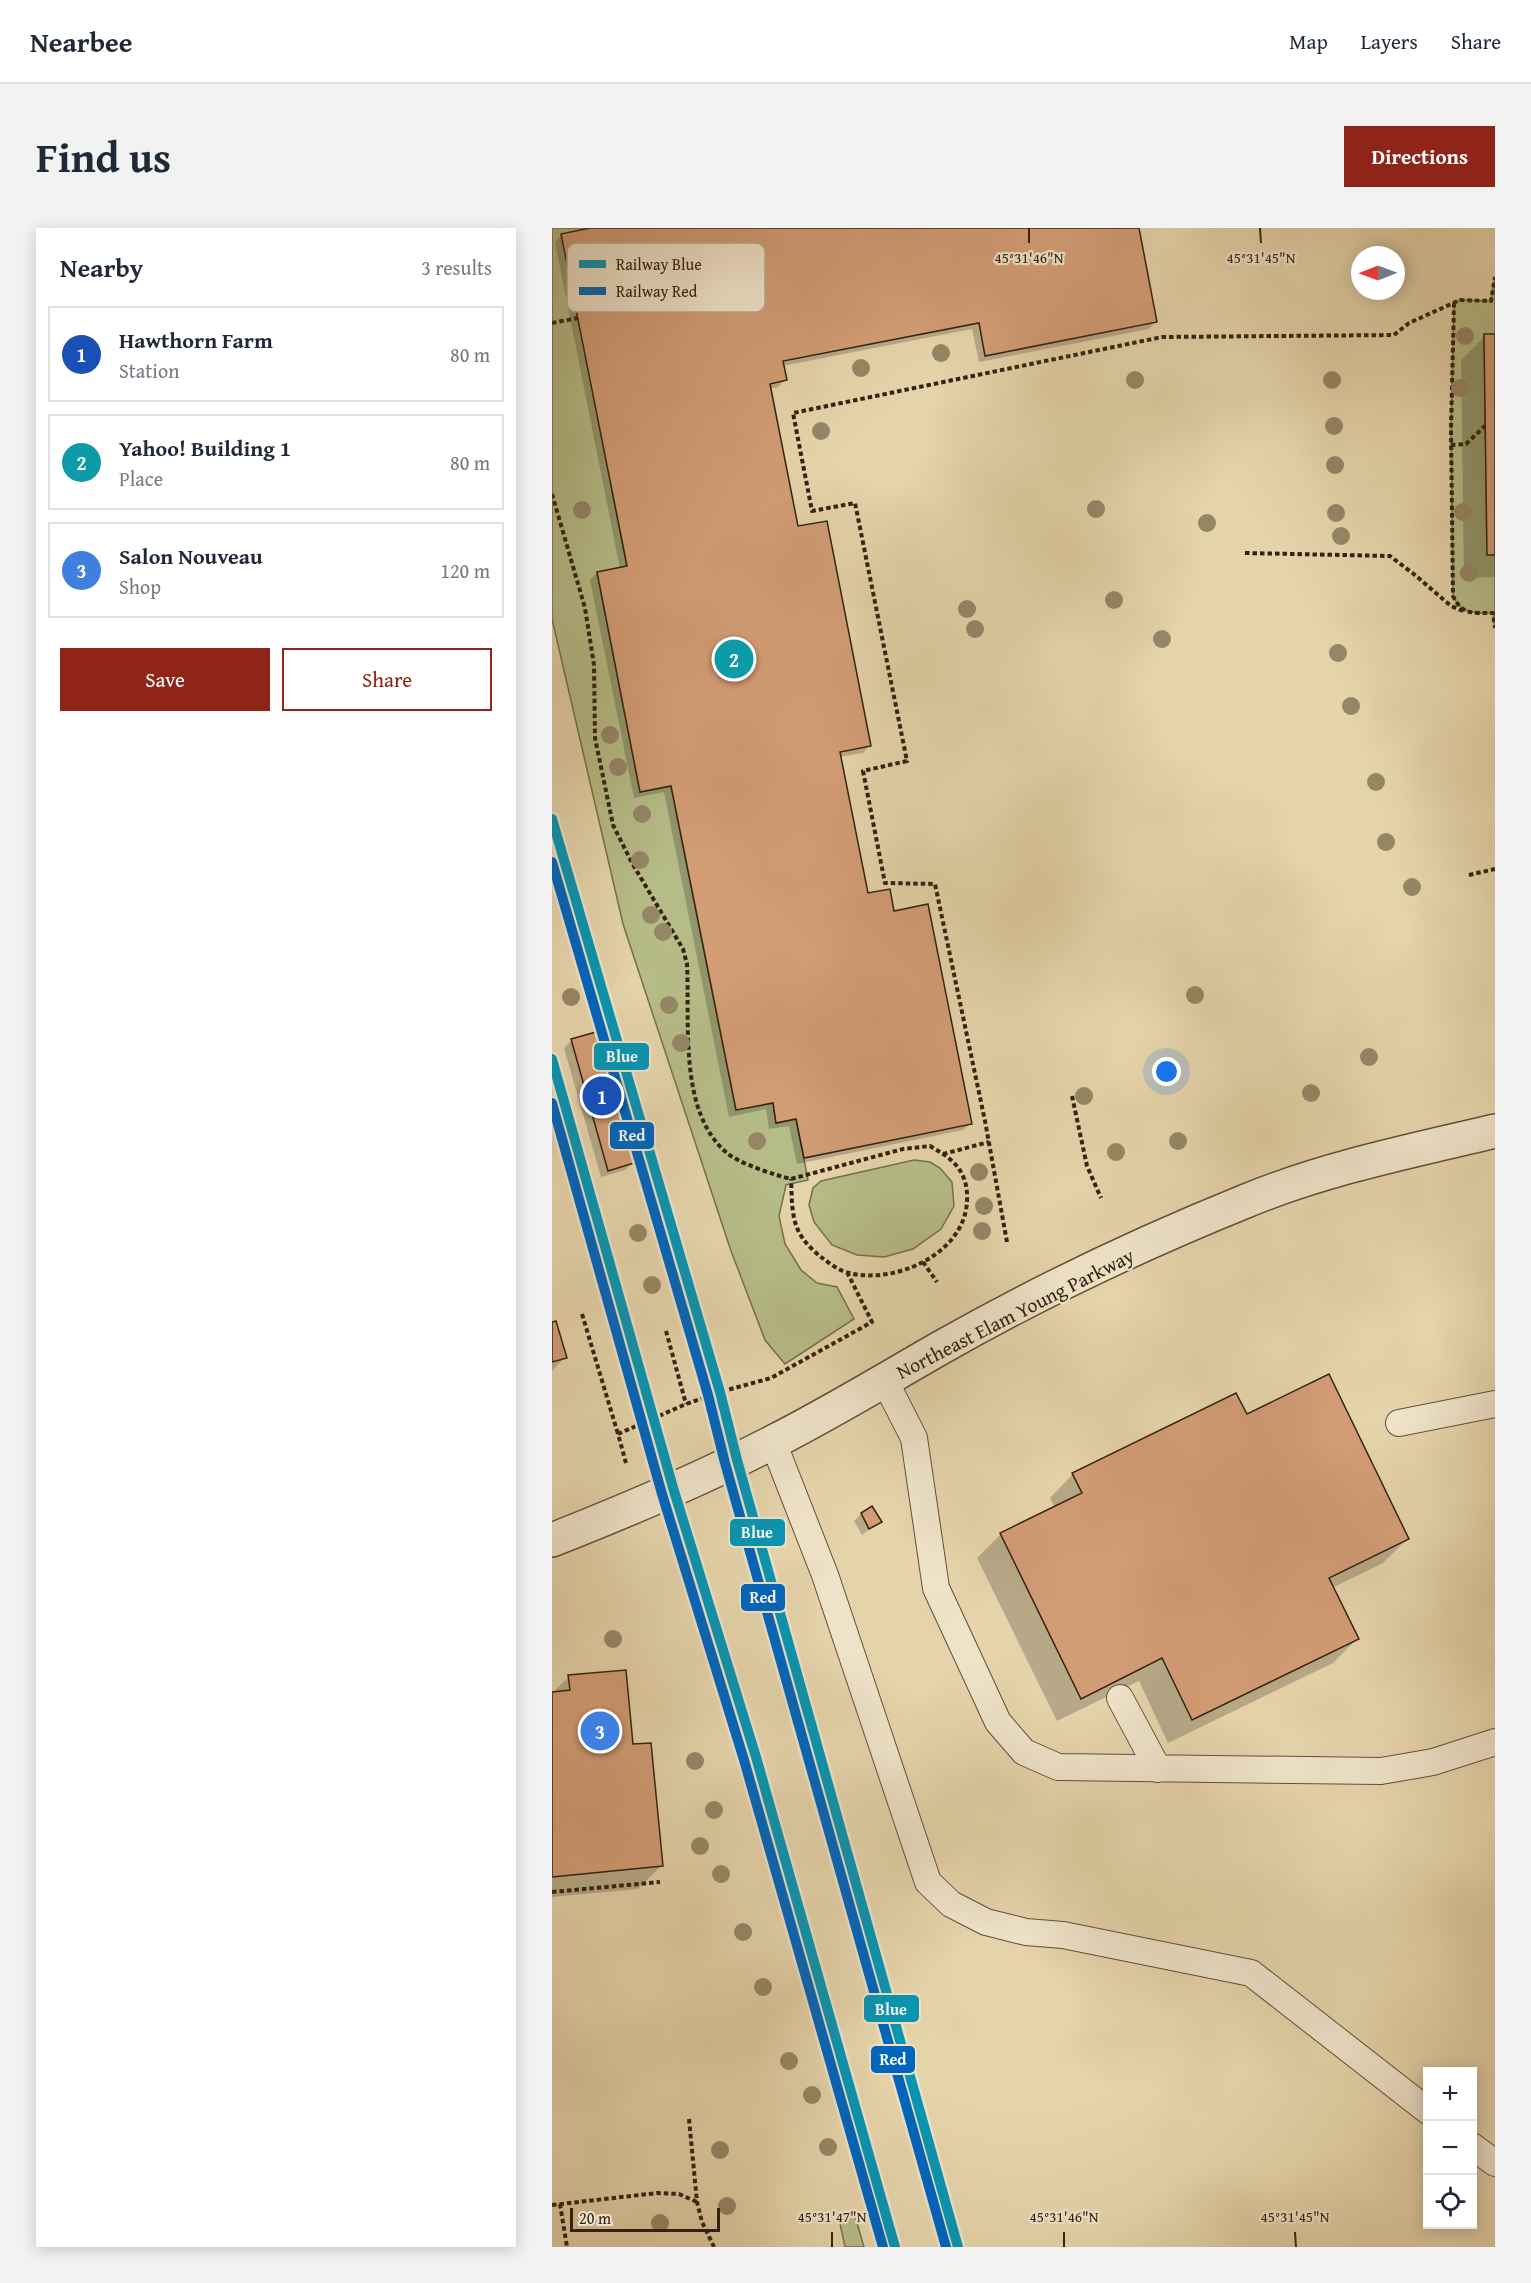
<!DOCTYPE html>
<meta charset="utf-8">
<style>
:root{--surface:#fff;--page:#f2f2f3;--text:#1f2937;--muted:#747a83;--line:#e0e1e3;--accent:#8f2418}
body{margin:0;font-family:"Gentium Book Plus",serif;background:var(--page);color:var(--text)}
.controls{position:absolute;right:18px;bottom:18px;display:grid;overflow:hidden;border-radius:0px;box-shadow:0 3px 15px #0003}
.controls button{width:54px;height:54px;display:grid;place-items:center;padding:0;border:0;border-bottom:2px solid var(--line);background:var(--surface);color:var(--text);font:30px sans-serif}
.compass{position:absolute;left:799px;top:18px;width:54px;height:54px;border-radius:50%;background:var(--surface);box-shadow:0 3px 15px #0003;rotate:269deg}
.scale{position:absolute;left:18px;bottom:15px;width:150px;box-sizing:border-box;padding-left:6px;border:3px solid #332312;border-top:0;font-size:16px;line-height:21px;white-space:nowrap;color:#332312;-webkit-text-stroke:4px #eee2c8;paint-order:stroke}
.you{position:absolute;left:615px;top:844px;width:21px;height:21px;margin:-15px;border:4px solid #fff;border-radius:50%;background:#1a73e8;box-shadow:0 0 0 9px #1a73e833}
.badge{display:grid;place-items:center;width:39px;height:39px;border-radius:50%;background:var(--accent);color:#fff;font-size:20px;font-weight:700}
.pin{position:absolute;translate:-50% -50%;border:3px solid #fff;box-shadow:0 2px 6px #0006}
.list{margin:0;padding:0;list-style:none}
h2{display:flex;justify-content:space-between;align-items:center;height:78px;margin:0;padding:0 24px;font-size:26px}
h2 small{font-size:20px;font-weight:400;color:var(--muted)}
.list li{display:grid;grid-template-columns:39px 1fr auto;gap:18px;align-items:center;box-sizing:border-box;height:96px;margin:0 12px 12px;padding:0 12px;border:2px solid var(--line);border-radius:0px}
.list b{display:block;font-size:22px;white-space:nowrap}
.list p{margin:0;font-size:20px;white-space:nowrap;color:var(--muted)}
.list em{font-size:20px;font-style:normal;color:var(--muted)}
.actions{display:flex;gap:12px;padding:18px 24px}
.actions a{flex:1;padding:14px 0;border:2px solid var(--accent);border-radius:0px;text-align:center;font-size:21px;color:var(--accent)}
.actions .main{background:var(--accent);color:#fff}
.icon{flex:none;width:33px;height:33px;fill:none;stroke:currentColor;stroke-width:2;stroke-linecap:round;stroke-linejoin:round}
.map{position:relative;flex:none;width:943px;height:2019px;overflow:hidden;border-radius:0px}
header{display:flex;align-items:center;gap:36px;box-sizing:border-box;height:84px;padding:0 30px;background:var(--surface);border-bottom:2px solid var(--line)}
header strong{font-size:28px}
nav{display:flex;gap:33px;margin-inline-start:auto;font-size:21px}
.intro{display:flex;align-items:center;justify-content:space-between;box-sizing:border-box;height:144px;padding:0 36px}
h1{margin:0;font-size:42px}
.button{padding:15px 27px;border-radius:0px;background:var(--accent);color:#fff;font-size:21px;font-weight:700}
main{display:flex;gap:36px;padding:0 36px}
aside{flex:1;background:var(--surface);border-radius:0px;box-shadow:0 3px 15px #0003}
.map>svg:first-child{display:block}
.green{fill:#b6bc87;stroke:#74704c;stroke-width:1.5}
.shadow{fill:#0003}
.building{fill:#d29c74;stroke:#332312;stroke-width:1.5}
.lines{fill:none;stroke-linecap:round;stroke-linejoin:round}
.service-casing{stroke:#604f38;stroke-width:28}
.tertiary-casing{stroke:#604f38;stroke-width:36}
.path{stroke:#332312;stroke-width:4;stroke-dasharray:4.5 3;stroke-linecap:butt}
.service{stroke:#eee2c8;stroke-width:26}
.tertiary{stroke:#eee2c8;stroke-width:33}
.rail-1-casing{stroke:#eee2c8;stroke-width:15}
.rail-2-casing{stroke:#eee2c8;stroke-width:15}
.rail-1{stroke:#0895b2;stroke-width:10}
.rail-2{stroke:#0065bd;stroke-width:10}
.tree{fill:#958766}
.ticks{fill:none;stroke:#332312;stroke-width:2}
.labels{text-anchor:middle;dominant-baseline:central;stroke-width:4.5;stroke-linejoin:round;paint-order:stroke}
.street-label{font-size:20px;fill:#332312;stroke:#eee2c8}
.key{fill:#eee2c8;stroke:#b6a991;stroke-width:1.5}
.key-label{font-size:16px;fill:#332312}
.ticks-label{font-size:15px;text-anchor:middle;fill:#332312;stroke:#eee2c8;stroke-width:4.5;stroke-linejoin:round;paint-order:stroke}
.line-badge{stroke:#eee2c8;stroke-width:2}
.badge-label{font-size:16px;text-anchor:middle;font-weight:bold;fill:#fff}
</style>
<header>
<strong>Nearbee</strong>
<nav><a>Map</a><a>Layers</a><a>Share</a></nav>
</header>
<div class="intro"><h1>Find us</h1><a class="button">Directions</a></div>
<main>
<aside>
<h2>Nearby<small>3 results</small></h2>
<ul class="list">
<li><span class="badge" style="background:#1a4fb4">1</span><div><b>Hawthorn Farm</b><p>Station</p></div><em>80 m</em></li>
<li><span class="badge" style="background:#0f9aa8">2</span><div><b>Yahoo! Building 1</b><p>Place</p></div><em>80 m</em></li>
<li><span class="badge" style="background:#3f7fe0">3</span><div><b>Salon Nouveau</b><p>Shop</p></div><em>120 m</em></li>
</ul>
<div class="actions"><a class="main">Save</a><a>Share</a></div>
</aside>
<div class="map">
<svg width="943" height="2019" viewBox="0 0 943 2019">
<rect width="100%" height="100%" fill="#e5d3aa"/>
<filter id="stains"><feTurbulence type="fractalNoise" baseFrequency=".00333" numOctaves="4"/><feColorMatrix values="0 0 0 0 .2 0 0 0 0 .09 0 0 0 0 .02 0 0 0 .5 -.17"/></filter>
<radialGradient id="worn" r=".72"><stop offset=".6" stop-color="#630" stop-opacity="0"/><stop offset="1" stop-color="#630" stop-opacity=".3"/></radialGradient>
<path class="green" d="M0,0H38L10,6L75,338L45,344L88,564L119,558L184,882L221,875L224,895L244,891L256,952L234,957L227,988L233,1016L249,1042L265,1055L285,1059L302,1091L233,1136L213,1112L179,1023L71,696L0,391Z
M943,49V106L932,107L935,326L943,327V400L941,385C921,385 910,387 901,368L899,201L902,75L908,72L939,73Z
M362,932L378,934L388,940L400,954L402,978L389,1001L361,1021L332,1029L305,1027L280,1017L262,994L257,977L261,960L269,953Z
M303,1988L312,2019H293L287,1991Z"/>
<path class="shadow" d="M38,0H586L604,93L597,101L427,134L420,101L230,138L233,152L226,159L217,161L245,300L318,517L311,525L287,529L315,667L341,685L419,895L411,902L245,936L237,898L217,901L214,881L177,889L112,564L82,570L38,352L45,345L68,341L3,14L10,7Z
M933,108H943V349L912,350L909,132Z
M43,806L80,935L73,942L49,949L12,820L19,813Z
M0,1096L13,1129L0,1143Z
M694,1188L855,1311L831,1335L780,1360L805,1411L781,1435L616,1515L587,1453L505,1493L425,1330L449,1306L503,1280L498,1270L521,1246Z
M309,1286L328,1293L310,1307L302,1293Z
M17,1449L79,1518L110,1637L86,1661L0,1669V1465Z"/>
<path class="building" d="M38,0H587L605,94L433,128L427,95L231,133L235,152L218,156L246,298L275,293L319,518L288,524L316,665L338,661L342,683L376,676L420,896L252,930L244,891L224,895L221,875L184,882L119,558L88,564L45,344L75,338L9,6Z
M932,106H943V327H935Z
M44,804L82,935L56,943L19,811Z
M4,1093L15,1130L0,1134V1094Z
M777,1146L857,1311L777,1350L807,1411L640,1492L610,1430L529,1471L448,1305L530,1265L520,1245L684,1165L695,1186Z
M320,1278L330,1294L317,1301L309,1285Z
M74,1442L81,1516L99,1515L111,1638L0,1649V1464L18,1462L16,1447Z"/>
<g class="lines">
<g class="service-casing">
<path id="service" d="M333,1153L362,1210L384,1360L446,1494L472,1524L506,1539L829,1543L881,1534L943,1514
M847,1195L943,1176
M221,1214L273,1347L376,1654L399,1676L434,1694L474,1704L511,1707L699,1745L876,1883
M568,1470L606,1541
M920,1918L943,1935"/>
</g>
<g class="tertiary-casing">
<path id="tertiary" d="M0,1312C76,1282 150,1251 223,1213C280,1184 334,1151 390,1119C487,1064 590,1015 694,973C774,940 859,923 943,903"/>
</g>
<path class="path" d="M902,75L899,201L901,368C910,387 921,385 941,385L943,400
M0,95L26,90
M899,217L914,216L933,198
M0,266L33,380L42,437L43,510L61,597L80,635L131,721L135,736C138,794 126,884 175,925C188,936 223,947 239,951L351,921L378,918C386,923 394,927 401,934C410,942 415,955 415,967C418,1023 346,1057 297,1045C287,1043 277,1035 269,1029C259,1021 248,1010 244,997C239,982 240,967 239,951
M693,325L838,328L863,347L899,378L911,383
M917,647L943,641
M520,868L535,938L549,970
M391,926L437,914
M455,1014L433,893L383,656L333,655L311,543L355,533L303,275L260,283L241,185L610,109L842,107L857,95L908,72L939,73L943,49
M371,1034L385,1054
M30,1086L66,1206
M114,1103L134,1176
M74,1235L66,1206L134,1176L168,1164L219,1150L320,1094L296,1046
M0,1664L108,1654
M137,1891L145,1974L150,1994L162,2019
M8,1976L15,2019
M0,1977L105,1965L127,1966L145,1974"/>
<use href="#service" class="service"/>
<use href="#tertiary" class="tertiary"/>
<g class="rail-1-casing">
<path id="rail-1" d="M0,591L168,1164L185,1232L406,2019
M0,831L122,1263L204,1529L343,2019"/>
</g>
<g class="rail-2-casing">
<path id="rail-2" d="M0,634L156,1167L173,1235L394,2019
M0,875L110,1266L192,1532L331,2019"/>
</g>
<use href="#rail-1" class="rail-1"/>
<use href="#rail-2" class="rail-2"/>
</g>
<g class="tree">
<circle cx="913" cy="108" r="9"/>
<circle cx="389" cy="125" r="9"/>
<circle cx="309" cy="140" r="9"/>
<circle cx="583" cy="152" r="9"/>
<circle cx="780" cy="152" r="9"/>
<circle cx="908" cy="160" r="9"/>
<circle cx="782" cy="198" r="9"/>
<circle cx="269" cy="203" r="9"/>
<circle cx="783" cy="237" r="9"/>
<circle cx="544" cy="281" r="9"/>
<circle cx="30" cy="282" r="9"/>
<circle cx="911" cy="284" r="9"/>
<circle cx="784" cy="285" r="9"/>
<circle cx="655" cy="295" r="9"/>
<circle cx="789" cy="308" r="9"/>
<circle cx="917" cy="345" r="9"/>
<circle cx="562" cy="372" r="9"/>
<circle cx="415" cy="381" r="9"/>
<circle cx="423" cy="401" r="9"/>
<circle cx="610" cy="411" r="9"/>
<circle cx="786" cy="425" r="9"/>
<circle cx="799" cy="478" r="9"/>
<circle cx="58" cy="507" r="9"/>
<circle cx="66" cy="539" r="9"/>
<circle cx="824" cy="554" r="9"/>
<circle cx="90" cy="586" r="9"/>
<circle cx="834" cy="614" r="9"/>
<circle cx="88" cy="632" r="9"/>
<circle cx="860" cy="659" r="9"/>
<circle cx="99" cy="687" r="9"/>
<circle cx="111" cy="704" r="9"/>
<circle cx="643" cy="767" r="9"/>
<circle cx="19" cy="769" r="9"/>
<circle cx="117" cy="777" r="9"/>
<circle cx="129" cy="815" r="9"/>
<circle cx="817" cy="829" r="9"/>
<circle cx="759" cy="865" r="9"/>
<circle cx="532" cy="868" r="9"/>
<circle cx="205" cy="913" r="9"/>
<circle cx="626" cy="913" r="9"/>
<circle cx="564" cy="924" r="9"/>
<circle cx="427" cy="944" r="9"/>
<circle cx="432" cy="978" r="9"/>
<circle cx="430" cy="1003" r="9"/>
<circle cx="86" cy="1005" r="9"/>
<circle cx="100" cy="1057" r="9"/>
<circle cx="61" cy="1411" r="9"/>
<circle cx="143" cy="1533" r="9"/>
<circle cx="162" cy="1582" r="9"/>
<circle cx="148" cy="1618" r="9"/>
<circle cx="169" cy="1646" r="9"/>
<circle cx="191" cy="1704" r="9"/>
<circle cx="211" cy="1759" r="9"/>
<circle cx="237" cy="1833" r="9"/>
<circle cx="260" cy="1867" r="9"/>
<circle cx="276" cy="1919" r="9"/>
<circle cx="168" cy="1922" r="9"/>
<circle cx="175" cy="1978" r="9"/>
<circle cx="108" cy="1995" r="9"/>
</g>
<path class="ticks" d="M477,0V15M708,0L709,15M280,2004V2019M512,2004V2019M743,2004L744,2019"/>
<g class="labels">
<g class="street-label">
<text transform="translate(463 1085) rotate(-27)">Northeast Elam Young Parkway</text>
</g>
</g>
<rect x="15" y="15" width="198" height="69" rx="9" class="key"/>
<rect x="27" y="32" width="27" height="8" fill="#0895b2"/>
<rect x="27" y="59" width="27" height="8" fill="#0065bd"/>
<g class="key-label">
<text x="64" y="42">Railway Blue</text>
<text x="64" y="69">Railway Red</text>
</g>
<g class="ticks-label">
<text x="477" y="35">45°31'46"N</text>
<text x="709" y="35">45°31'45"N</text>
<text x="280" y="1994">45°31'47"N</text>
<text x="512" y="1994">45°31'46"N</text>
<text x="743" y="1994">45°31'45"N</text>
</g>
<g class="line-badge">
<rect x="41" y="814" width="57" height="29" rx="6" fill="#0895b2"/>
<rect x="57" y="893" width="46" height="29" rx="6" fill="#0065bd"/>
<rect x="177" y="1290" width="57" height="29" rx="6" fill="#0895b2"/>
<rect x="188" y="1355" width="46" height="29" rx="6" fill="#0065bd"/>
<rect x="311" y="1766" width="57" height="29" rx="6" fill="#0895b2"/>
<rect x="318" y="1817" width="46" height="29" rx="6" fill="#0065bd"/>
</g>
<g class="badge-label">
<text x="70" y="834">Blue</text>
<text x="80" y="913">Red</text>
<text x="205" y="1310">Blue</text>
<text x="211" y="1375">Red</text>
<text x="339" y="1787">Blue</text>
<text x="341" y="1837">Red</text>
</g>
<rect width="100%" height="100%" filter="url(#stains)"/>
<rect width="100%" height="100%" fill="url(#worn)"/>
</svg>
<div class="controls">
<button>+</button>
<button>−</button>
<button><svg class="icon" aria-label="locate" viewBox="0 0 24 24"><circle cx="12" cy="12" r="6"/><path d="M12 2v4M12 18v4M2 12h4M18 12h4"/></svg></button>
</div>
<svg class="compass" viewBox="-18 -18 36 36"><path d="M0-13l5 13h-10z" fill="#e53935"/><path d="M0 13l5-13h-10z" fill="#747a83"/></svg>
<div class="scale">20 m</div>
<div class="you"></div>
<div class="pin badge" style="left:50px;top:868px;background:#1a4fb4">1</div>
<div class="pin badge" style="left:182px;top:431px;background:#0f9aa8">2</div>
<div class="pin badge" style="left:48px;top:1503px;background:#3f7fe0">3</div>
</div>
</main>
